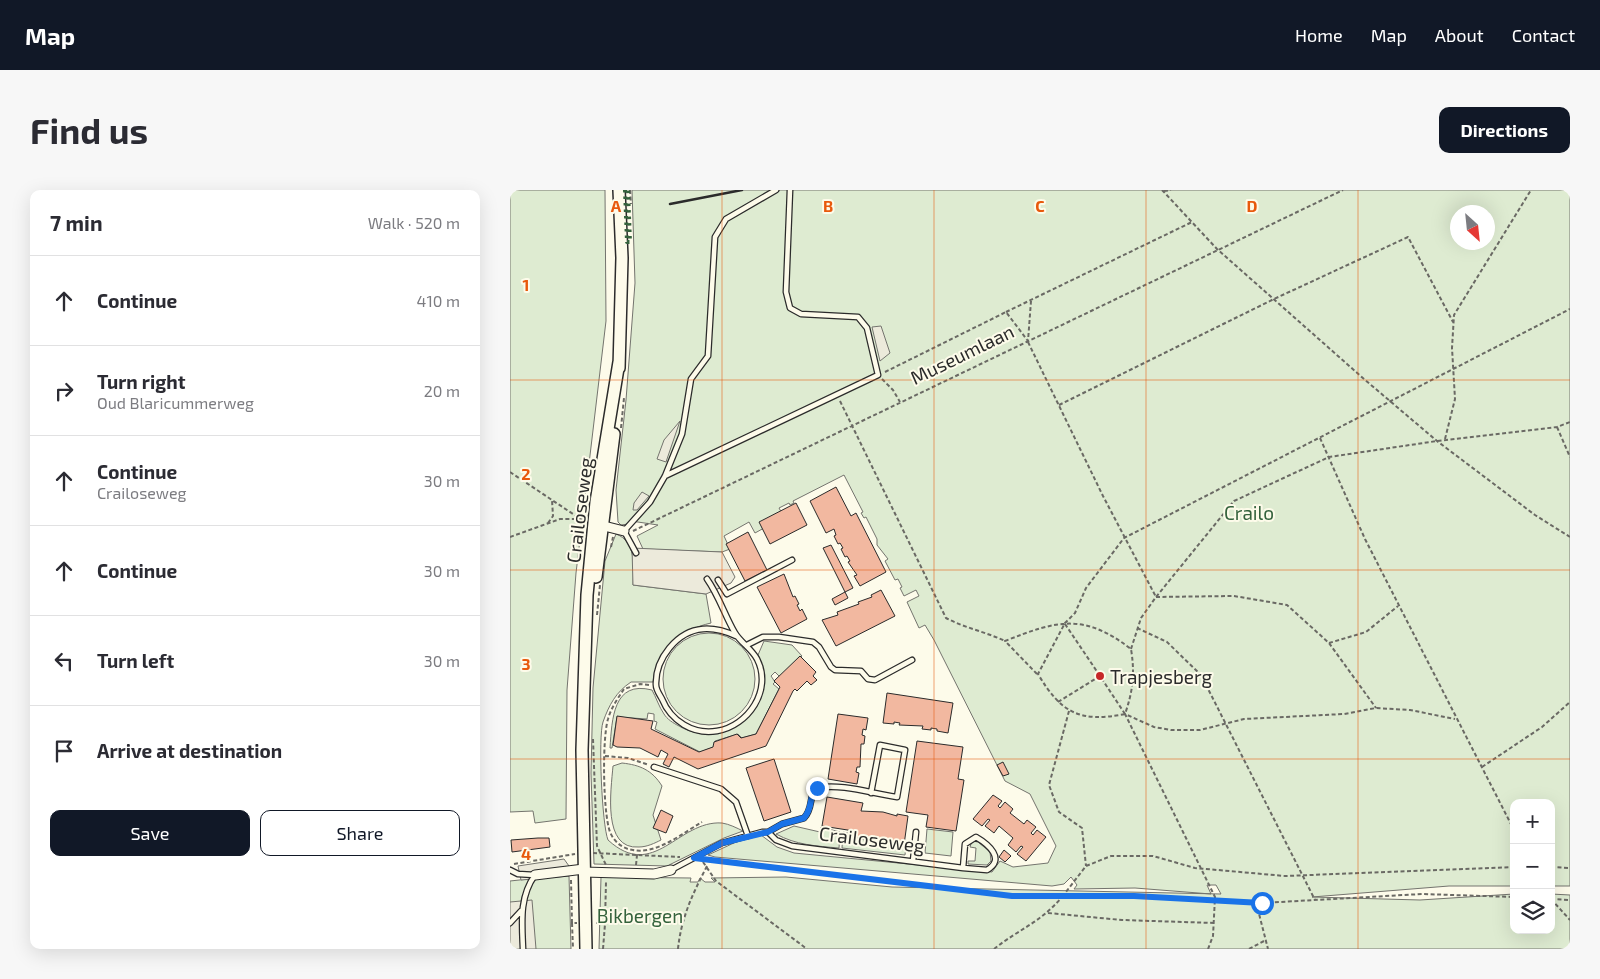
<!DOCTYPE html>
<meta charset="utf-8">
<style>
:root{--surface:#fff;--page:#f7f7f7;--text:#2b2b33;--muted:#7c7c81;--line:#e1e1e2;--accent:#111827}
body{margin:0;font-family:"Exo 2",sans-serif;background:var(--page);color:var(--text)}
.controls{position:absolute;right:15px;bottom:15px;display:grid;overflow:hidden;border-radius:10px;box-shadow:0 5px 20px #0002}
.controls button{width:45px;height:45px;display:grid;place-items:center;padding:0;border:0;border-bottom:1px solid var(--line);background:var(--surface);color:var(--text);font:25px sans-serif}
.compass{position:absolute;left:940px;top:15px;width:45px;height:45px;border-radius:50%;background:var(--surface);box-shadow:0 5px 20px #0002;rotate:153deg}
.stop{position:absolute;width:15px;height:15px;margin:-11px;border:4px solid #1a73e8;border-radius:50%;background:#fff}
.stop.end{background:#1a73e8;border-color:#fff;box-shadow:0 1px 5px #0008}
.list{margin:0;padding:0;list-style:none}
h2{display:flex;justify-content:space-between;align-items:center;height:65px;margin:0;padding:0 20px;font-size:21px}
h2 small{font-size:16px;font-weight:400;color:var(--muted)}
.list li{display:grid;grid-template-columns:32px 1fr auto;gap:15px;align-items:center;box-sizing:border-box;height:90px;padding:0 20px;border-top:1px solid var(--line)}
.list b{display:block;font-size:19px;white-space:nowrap}
.list p{margin:0;font-size:16px;white-space:nowrap;color:var(--muted)}
.list em{font-size:16px;font-style:normal;color:var(--muted)}
.actions{display:flex;gap:10px;padding:15px 20px}
.actions a{flex:1;padding:11px 0;border:1px solid var(--accent);border-radius:10px;text-align:center;font-size:18px;color:var(--accent)}
.actions .main{background:var(--accent);color:#fff}
.icon{flex:none;width:28px;height:28px;fill:none;stroke:currentColor;stroke-width:2;stroke-linecap:round;stroke-linejoin:round}
.map{position:relative;flex:none;width:1060px;height:759px;overflow:hidden;border-radius:10px}
header{display:flex;align-items:center;gap:30px;box-sizing:border-box;height:70px;padding:0 25px;background:var(--accent);color:#fff}
header strong{font-size:24px}
nav{display:flex;gap:28px;margin-inline-start:auto;font-size:18px}
.intro{display:flex;align-items:center;justify-content:space-between;box-sizing:border-box;height:120px;padding:0 30px}
h1{margin:0;font-size:35px}
.button{padding:12px 22px;border-radius:10px;background:var(--accent);color:#fff;font-size:18px;font-weight:700}
main{display:flex;gap:30px;padding:0 30px}
aside{flex:1;background:var(--surface);border-radius:10px;box-shadow:0 5px 20px #0002}
.map>svg:first-child{display:block}
.green{fill:#deebd1;stroke:#74746e;fill-rule:evenodd}
.parking{fill:#eceadb;stroke:#74746e}
.building{fill:#f2b8a0;stroke:#2b2b2b}
.lines{fill:none;stroke-linecap:round;stroke-linejoin:round}
.lane-casing{stroke:#2b2b2b;stroke-width:7}
.street-casing{stroke:#2b2b2b;stroke-width:11}
.secondary-casing{stroke:#2b2b2b;stroke-width:14}
.path{stroke:#6a6964;stroke-width:2;stroke-dasharray:4 2.5;stroke-linecap:butt}
.lane{stroke:#fdfbea;stroke-width:4.5}
.street{stroke:#fdfbea;stroke-width:9}
.secondary{stroke:#fdfbea;stroke-width:11}
.hedge{stroke:#34623c;stroke-width:4;stroke-dasharray:2.5 4;stroke-linecap:butt}
.wall{stroke:#2b2b2b;stroke-width:2.5}
.route{stroke:#1a73e8;stroke-width:6}
.grid{fill:none;stroke:#e8590c;stroke-width:1;stroke-opacity:0.55}
.poi-dot{fill:#c62828;stroke:#fdfbea;stroke-width:2}
.labels{text-anchor:middle;dominant-baseline:central;stroke-width:4;stroke-linejoin:round;paint-order:stroke}
.street-label{font-size:19px;fill:#2b2b2b;stroke:#fdfbea}
.park-label{font-size:19px;fill:#34623c;stroke:#fdfbea}
.poi-label{font-size:19px;fill:#2b2b2b;stroke:#fdfbea;text-anchor:start}
.grid-label{font-size:16px;text-anchor:middle;font-weight:bold;fill:#e8590c;stroke:#fdfbea;stroke-width:4;stroke-linejoin:round;paint-order:stroke}
</style>
<header>
<strong>Map</strong>
<nav><a>Home</a><a>Map</a><a>About</a><a>Contact</a></nav>
</header>
<div class="intro"><h1>Find us</h1><a class="button">Directions</a></div>
<main>
<aside>
<h2>7 min<small>Walk · 520 m</small></h2>
<ul class="list">
<li><svg class="icon" aria-label="ahead" viewBox="0 0 24 24"><path d="M12 20V5M6 11l6-6 6 6"/></svg><div><b>Continue</b></div><em>410 m</em></li>
<li><svg class="icon" aria-label="right" viewBox="0 0 24 24"><path d="M7 20v-9h11M14 6l5 5-5 5"/></svg><div><b>Turn right</b><p>Oud Blaricummerweg</p></div><em>20 m</em></li>
<li><svg class="icon" aria-label="ahead" viewBox="0 0 24 24"><path d="M12 20V5M6 11l6-6 6 6"/></svg><div><b>Continue</b><p>Crailoseweg</p></div><em>30 m</em></li>
<li><svg class="icon" aria-label="ahead" viewBox="0 0 24 24"><path d="M12 20V5M6 11l6-6 6 6"/></svg><div><b>Continue</b></div><em>30 m</em></li>
<li><svg class="icon" aria-label="left" viewBox="0 0 24 24"><path d="M17 20v-9H6M10 6l-5 5 5 5"/></svg><div><b>Turn left</b></div><em>30 m</em></li>
<li><svg class="icon" aria-label="arrive" viewBox="0 0 24 24"><path d="M6 21V4h12l-3 4 3 4H6"/></svg><div><b>Arrive at destination</b></div></li>
</ul>
<div class="actions"><a class="main">Save</a><a>Share</a></div>
</aside>
<div class="map">
<svg width="1060" height="759" viewBox="0 0 1060 759">
<rect width="100%" height="100%" fill="#fdfbea"/>
<path class="green" d="M0,0H95L96,131L66,383L57,500L56,629L25,633L23,621L0,622Z
M122,0H1060V696H1041V613H1004V696H939L802,707L910,710L1004,704V740H1041V704L1060,705V759H89L91,687L181,688L180,692H188L190,688L195,692H205L201,688L276,687L382,697L711,704L706,695H697L701,704L625,698L564,699L567,695L561,687L554,694L542,696L205,667L198,665L226,652L251,645L267,657L284,663L482,682L490,671L503,677L538,673L546,656L520,604L495,591L424,450L415,435L409,438L397,412L409,406L406,400L394,406L390,398L392,397L388,389L385,390L375,371L378,369L367,355V349L356,327L354,328L351,323L353,322L334,285L283,311L284,313L280,315L279,313L269,318L274,327L245,343L239,332L214,346L220,359L212,362L133,359L127,346L148,335L121,331L118,334L111,335L108,332L106,300L116,210L125,93ZM948,22H978V52H948Z
M106,344C127,352 123,376 123,395L196,404L201,433C170,440 147,459 143,492H121C106,502 99,515 93,532C88,547 92,635 98,650C144,692 168,630 212,633C219,634 227,638 233,641L214,648L157,676L84,674L81,583L83,498L95,371Z
M153 489a46 46 0 1 1 92 0a46 46 0 1 1-92 0Z
M254,451L282,455L292,466L270,487L265,482L261,486L265,492L263,494L269,499L246,544L232,548L228,544L205,551L204,557L190,562L145,539L147,532L144,531V524L138,523L137,529L107,527L102,558H100C102,529 103,490 142,500C146,507 149,517 154,524C157,529 163,533 169,536C216,563 271,515 248,465Z
M112,573C130,575 142,580 152,596L143,625L151,650C145,653 137,657 129,657C92,660 101,600 103,576Z
M284,636L310,642L311,637L330,642L329,658C306,656 286,655 266,644Z
M417,639L443,642L441,666L415,663Z
M333,642L342,644V648L396,656L395,665L332,658Z
M462,651L468,652L480,662L481,671L477,675L458,674V671H465L466,658L460,657Z
M56,685L59,686L61,759H0V691Z"/>
<path class="parking" d="M371,136L380,163L370,171L362,137Z
M170,231L156,272L147,269L154,250Z
M132,302L139,306L127,320H123L124,313Z
M122,358L212,362L225,387L221,393L196,404L123,395Z
M54,669L59,676V686L11,690L8,676Z
M22,710L26,759H0V712Z"/>
<path class="building" d="M326,297L341,326L346,323L376,382L350,396L344,386L347,385L338,372L340,371L337,366L335,367L331,359L333,358L330,353L328,354L324,346L326,345L324,339L316,343L300,311Z
M286,313L297,335L260,354L249,332Z
M238,342L257,380L235,391L216,354Z
M321,355L343,398L335,402L313,358Z
M274,384L283,407L285,406L289,414L287,415L290,421L292,419L297,429L271,443L247,397Z
M371,400L385,426L326,456L312,430L328,425L327,422L349,414L348,412L362,407L361,405Z
M335,402L338,408L325,415L322,409Z
M290,466L306,482L303,486L307,490L301,495L297,491L287,501L285,499L283,501L256,556L188,579L164,567L159,577L153,574L158,564L151,560L148,567L130,558L107,557L103,555L107,526L143,531L141,539L189,562L203,557L204,552L227,544L231,548L246,544L270,497L264,491Z
M377,503L443,513L438,543L427,541V539L421,538V540L412,539L413,536L389,535L390,533L384,532V534L373,533Z
M328,524L358,528L356,540L353,539L352,545L355,546L354,554H351L350,577H347L346,582L349,583L347,594L318,589Z
M407,551L453,557L448,589L454,590L446,641L416,637L418,625L396,622Z
M264,569L281,622L254,631L236,578Z
M493,572L499,584L493,586L487,575Z
M483,605L492,611L488,616L490,618L495,612L503,619L500,623L514,634L517,630L526,637L521,643L523,645L527,640L536,647L516,671L507,664L513,657L511,656L506,662L498,655L503,648L489,636L484,643L475,636L480,630L478,629L472,636L463,629Z
M317,607L353,613L351,621L373,622L387,626V624L398,626L394,655L343,647L344,641L312,636Z
M151,620L163,626L156,643L143,638Z
M28,648H39L40,657L2,662L1,650Z
M494,660L501,666L495,672L489,667Z"/>
<g class="lines">
<g class="lane-casing">
<path id="lane" d="M155,286L368,185L357,138L348,127L291,124L280,118L276,102L280,0
M126,363L114,341L140,312L155,286L172,244L181,189L198,166L205,47L216,29L266,0
M197,389C209,406 215,426 225,443C231,453 241,458 247,469C263,500 238,536 207,541C183,545 161,531 152,509C150,505 146,500 146,495C145,469 167,441 193,439C205,438 215,441 226,446
M208,390L217,404L282,370
M237,455L253,447H269L303,452L309,457L321,477L325,480L351,481L358,489L365,490L402,470
M144,577L211,599L226,612L238,646
M258,642L272,634L294,628C304,618 298,605 307,598C332,593 363,604 387,607L395,560L370,555L361,603
M403,671L406,642
M0,680L8,684L25,685
M161,680L212,653L252,642H258L266,650L282,656L453,678L477,680C496,669 478,654 466,647L455,654L453,678
M0,733L11,721
M13,759C12,733 9,707 25,685"/>
</g>
<g class="street-casing">
<path id="street" d="M86,334L114,341
M74,682L144,684L161,680
M25,685L74,679"/>
</g>
<g class="secondary-casing">
<path id="secondary" d="M109,178L112,68L109,0
M86,387L104,244
M76,759L72,560L77,405L86,312L109,172"/>
</g>
<path class="path" d="M120,0L121,14
M652,0L707,59L854,189L927,251L1025,325L1060,347
M654,1L661,0
M496,122L682,32
M518,152L593,306L646,407
M375,182L496,122L518,151L521,111
M372,189L383,200L390,212
M330,211L436,428C455,438 476,442 495,451
M549,215L764,109L898,47L943,132
M1047,237L1060,267
M111,238L114,208
M810,248L855,349L1004,640
M935,249L945,209L942,158L944,125L1021,0
M0,282L69,328
M38,333L43,326L42,310
M123,341L833,0
M0,347L50,329H74
M101,357L103,347
M646,407L724,406L777,415L819,453L866,518
M87,425L90,395
M555,434L590,486
M627,438L657,452L691,485L805,710
M819,453L856,442L888,416
M621,459L631,428L646,407L724,311L819,267L927,251L1047,237L1060,232
M527,484L495,451C548,430 574,423 621,459C625,483 623,501 615,524
M139,495L130,494L114,499C108,508 101,518 98,529C92,549 93,623 100,642C104,652 113,659 123,660C146,665 173,643 192,632
M548,512L590,486L615,524
M559,521L539,595L549,622L572,638L576,676
M615,524C570,533 551,523 528,484L555,433L565,423L576,398L614,348L1060,119
M83,549L87,656L96,675
M95,566L118,568L139,575
M972,577L1032,537L1060,512
M83,663L170,667
M197,669L502,706L552,707L576,676L601,666H643L685,678L775,686L1004,677
M193,672L206,691L297,759
M4,674L65,664
M126,675L127,665
M1041,677L1060,678
M61,690L62,733H67
M1041,709L1060,730
M1041,709L1060,710
M746,712L758,759
M538,723L612,730L704,733
M62,733L63,759
M86,733H95L96,692
M93,759L95,734
M168,759C171,728 183,703 197,676
M484,759C509,739 530,733 552,707L623,706L752,713L912,704L1004,707
M698,759L703,746L705,707L615,524L644,537L661,540H690L734,529L834,524L866,518L900,520L945,529
M739,759L754,751"/>
<use href="#lane" class="lane"/>
<use href="#street" class="street"/>
<use href="#secondary" class="secondary"/>
<path class="hedge" d="M115,0L117,52H120L118,0"/>
<path class="wall" d="M160,14L232,0"/>
</g>
<g class="lines">
<path class="route" d="M307,598C298,605 304,617 294,628L272,634L258,642L212,653L184,668L502,706H624L752,713"/>
</g>
<path class="grid" d="M212,0V759M424,0V759M636,0V759M848,0V759M0,190H1060M0,380H1060M0,569H1060"/>
<circle class="poi-dot" cx="590" cy="486" r="5"/>
<g class="labels">
<g class="street-label">
<text transform="translate(452 164) rotate(-26)">Museumlaan</text>
<text transform="translate(69 320) rotate(-83)">Crailoseweg</text>
<text transform="translate(362 649) rotate(7)">Crailoseweg</text>
</g>
<g class="park-label">
<text x="739" y="322">Crailo</text>
<text x="130" y="725">Bikbergen</text>
</g>
<g class="poi-label">
<text x="600" y="486">Trapjesberg</text>
</g>
</g>
<g class="grid-label">
<text x="106" y="22">A</text>
<text x="318" y="22">B</text>
<text x="530" y="22">C</text>
<text x="742" y="22">D</text>
<text x="16" y="101">1</text>
<text x="16" y="290">2</text>
<text x="16" y="480">3</text>
<text x="16" y="670">4</text>
</g>
</svg>
<div class="controls">
<button>+</button>
<button>−</button>
<button><svg class="icon" aria-label="layers" viewBox="0 0 24 24"><path d="M12 4l9 5-9 5-9-5zM3 14l9 5 9-5"/></svg></button>
</div>
<svg class="compass" viewBox="-18 -18 36 36"><path d="M0-13l5 13h-10z" fill="#e53935"/><path d="M0 13l5-13h-10z" fill="#7c7c81"/></svg>
<div class="stop" style="left:752px;top:713px"></div>
<div class="stop end" style="left:307px;top:598px"></div>
</div>
</main>
